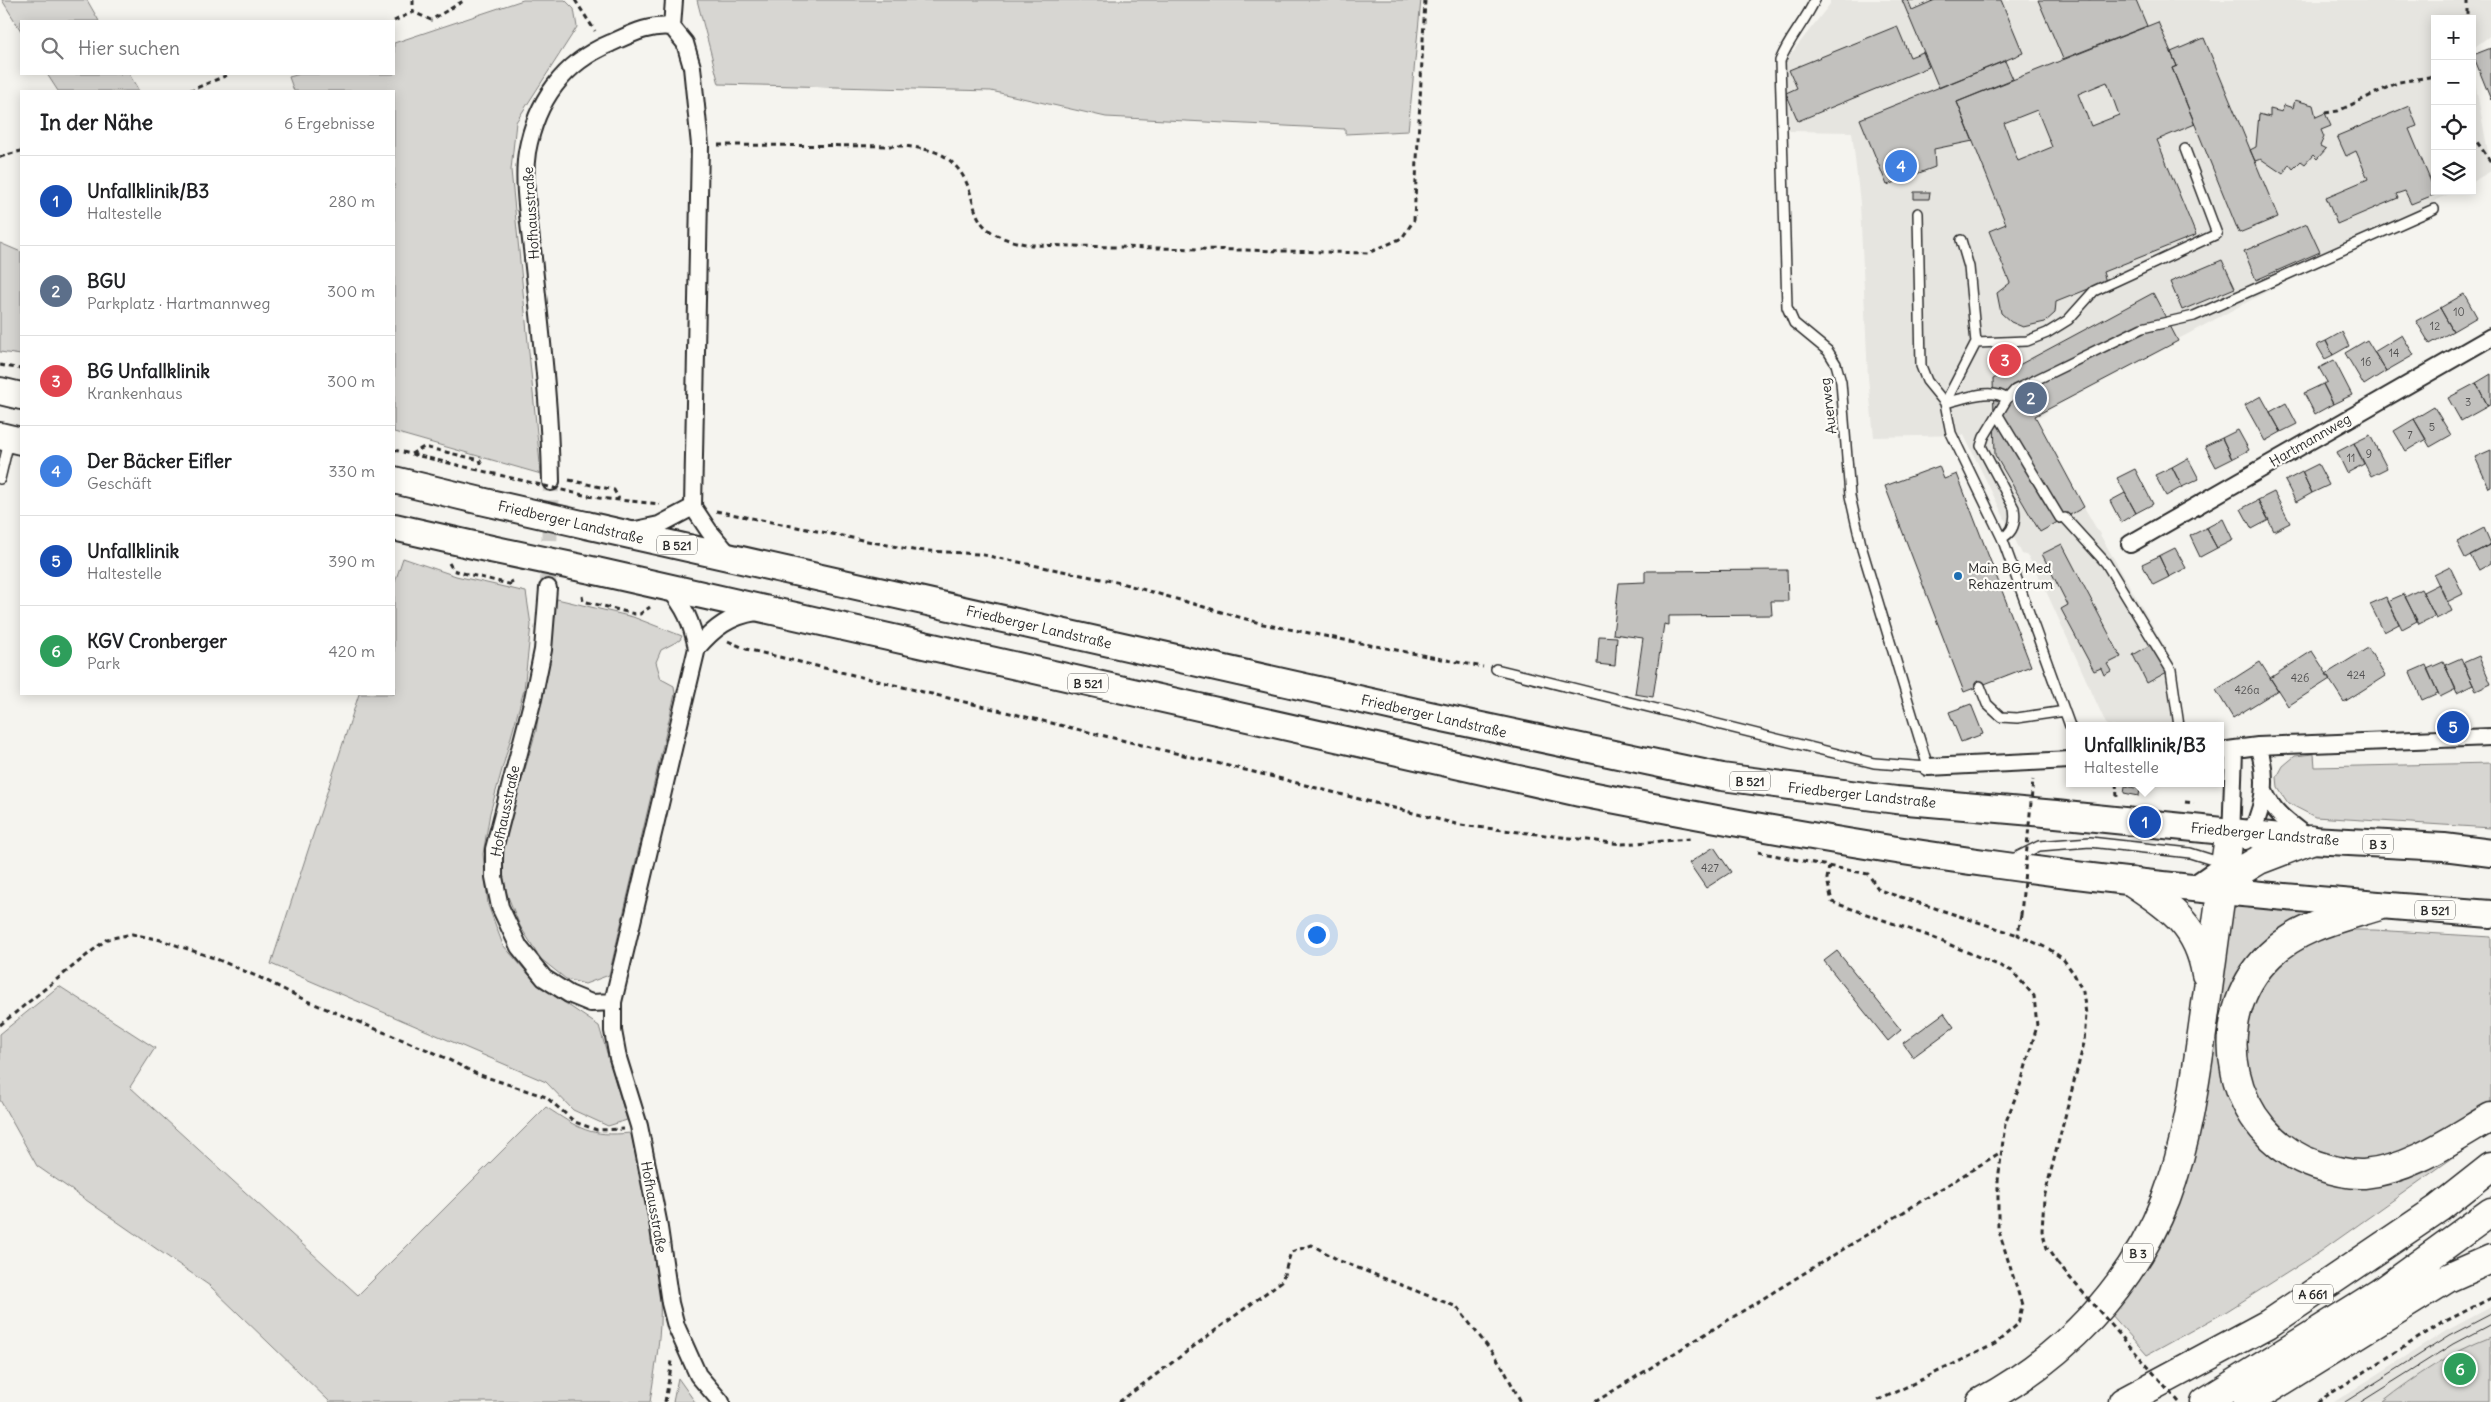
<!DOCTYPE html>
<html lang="de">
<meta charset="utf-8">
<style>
:root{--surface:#fff;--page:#f6f6f6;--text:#202124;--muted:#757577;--line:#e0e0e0;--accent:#1f6fb2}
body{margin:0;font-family:Delius,sans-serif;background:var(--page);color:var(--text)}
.controls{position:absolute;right:15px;top:15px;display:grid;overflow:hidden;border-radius:0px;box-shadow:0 2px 12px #0003}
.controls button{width:45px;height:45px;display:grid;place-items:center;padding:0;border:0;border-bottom:1px solid var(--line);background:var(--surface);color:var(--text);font:25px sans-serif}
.you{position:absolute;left:1316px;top:934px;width:18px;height:18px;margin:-12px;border:4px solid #fff;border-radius:50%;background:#1a73e8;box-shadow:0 0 0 8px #1a73e833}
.badge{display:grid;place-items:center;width:32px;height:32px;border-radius:50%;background:var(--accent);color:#fff;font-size:16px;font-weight:700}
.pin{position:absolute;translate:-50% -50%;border:2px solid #fff;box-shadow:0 1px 5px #0006}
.popup{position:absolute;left:2066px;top:722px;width:158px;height:65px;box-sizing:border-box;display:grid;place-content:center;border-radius:0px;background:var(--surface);filter:drop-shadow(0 1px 4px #0005);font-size:16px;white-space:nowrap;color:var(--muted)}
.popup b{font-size:19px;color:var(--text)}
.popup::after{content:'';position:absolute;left:50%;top:100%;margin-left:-10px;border:10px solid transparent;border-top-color:var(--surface)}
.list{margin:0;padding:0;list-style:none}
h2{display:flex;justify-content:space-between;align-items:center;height:65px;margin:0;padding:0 20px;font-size:21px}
h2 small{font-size:16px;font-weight:400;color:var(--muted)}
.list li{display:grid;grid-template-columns:32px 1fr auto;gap:15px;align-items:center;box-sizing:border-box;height:90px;padding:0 20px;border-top:1px solid var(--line)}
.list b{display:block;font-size:19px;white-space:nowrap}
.list p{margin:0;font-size:16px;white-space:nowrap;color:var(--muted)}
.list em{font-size:16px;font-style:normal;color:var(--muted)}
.icon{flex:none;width:28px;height:28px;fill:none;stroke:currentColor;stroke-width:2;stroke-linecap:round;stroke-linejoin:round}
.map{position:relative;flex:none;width:2491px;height:1402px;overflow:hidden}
.search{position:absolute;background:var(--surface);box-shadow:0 2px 12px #0003;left:20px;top:20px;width:375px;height:55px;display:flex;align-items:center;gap:12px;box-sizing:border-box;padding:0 18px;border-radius:0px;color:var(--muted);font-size:19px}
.panel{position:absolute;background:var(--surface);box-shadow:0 2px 12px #0003;left:20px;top:90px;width:375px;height:605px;border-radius:0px}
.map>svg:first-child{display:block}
.built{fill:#e6e5e0}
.green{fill:#d7d6d2;stroke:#81807e}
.building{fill:#c2c1be;stroke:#2b2b2b;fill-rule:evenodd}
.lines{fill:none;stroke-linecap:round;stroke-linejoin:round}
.street-tunnel{stroke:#cdccc8;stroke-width:16;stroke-dasharray:16 8;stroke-linecap:butt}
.lane-casing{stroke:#2b2b2b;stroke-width:12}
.street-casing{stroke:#2b2b2b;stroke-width:20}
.primary-casing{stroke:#2b2b2b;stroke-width:30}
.highway-casing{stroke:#2b2b2b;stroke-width:31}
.path{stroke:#2b2b2b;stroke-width:3;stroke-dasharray:5 4;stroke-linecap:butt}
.lane{stroke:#fdfcf7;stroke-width:9}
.street{stroke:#fdfcf7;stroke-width:16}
.primary{stroke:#fdfcf7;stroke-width:26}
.highway{stroke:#fdfcf7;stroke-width:28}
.tram{stroke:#2b2b2b;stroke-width:1}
.primary-bridge-casing{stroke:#2b2b2b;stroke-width:30;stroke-linecap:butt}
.path-bridge{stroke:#2b2b2b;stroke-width:3;stroke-dasharray:5 4;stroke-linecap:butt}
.primary-bridge{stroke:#fdfcf7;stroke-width:26}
.poi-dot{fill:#1f6fb2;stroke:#fdfcf7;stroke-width:2}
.labels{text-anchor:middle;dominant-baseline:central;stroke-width:4.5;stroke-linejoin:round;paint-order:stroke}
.number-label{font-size:11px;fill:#515050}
.shield{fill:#fdfcf7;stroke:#6a6a68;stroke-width:1}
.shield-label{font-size:12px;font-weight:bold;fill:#2b2b2b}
.street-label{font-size:14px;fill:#2b2b2b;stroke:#fdfcf7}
.poi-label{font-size:14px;fill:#2b2b2b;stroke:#fdfcf7;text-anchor:start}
</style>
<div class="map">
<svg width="2491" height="1402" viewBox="0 0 2491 1402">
<rect width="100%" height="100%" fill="#f5f4ef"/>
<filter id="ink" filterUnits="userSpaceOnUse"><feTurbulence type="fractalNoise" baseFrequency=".02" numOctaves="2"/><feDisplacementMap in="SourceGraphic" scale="10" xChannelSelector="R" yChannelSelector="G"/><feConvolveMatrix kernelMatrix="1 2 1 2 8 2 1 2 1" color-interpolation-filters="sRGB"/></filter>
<g filter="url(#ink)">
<path class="built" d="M1830,0H2491V35L2472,49V19H2435V191H2454L2035,416L2084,507L2177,668L2180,726H2107L2046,591L2028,556L2022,554L1964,435L1874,437L1868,378L1860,203L1852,132L1789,131L1783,64L1830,4Z
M2472,65L2491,169V171L2472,182Z
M2491,1307V1337L2422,1373L2382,1402H2334L2446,1331Z"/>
<path class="green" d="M2,0H87L99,21H21V31Z
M523,0H565L574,9L577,27L516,122L511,170L541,474L394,432V91H294L289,77L300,74H394V43Z
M697,0H1421L1408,131L1345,134V129L1106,117L991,91L719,84Z
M47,74H129L139,91H58Z
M0,243L21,252V355L0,352Z
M403,558L456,576L526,592L531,625L524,690L490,813L483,854L488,905L503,945L537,984L599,1026L627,1120L608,1126L573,1110L546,1082L271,964L359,694H394V585Z
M557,599L633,617L682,636L680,640L661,650L656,662L661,679L674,686L675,694L609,975L585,984L566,979L541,959L520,926L502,882L505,838L536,731Z
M2314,754L2315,767L2491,763V828L2315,817L2288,803L2278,788L2277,777L2283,766L2295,756Z
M2231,906L2334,914L2290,931L2222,1060L2315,1177L2489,1132L2320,1252L2227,1311L2147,1355L2111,1314L2147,1261Z
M2338,930H2374L2491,937V1103L2412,1153L2368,1165L2297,1149L2253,1101L2242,1013L2282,953Z
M59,986L155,1048L130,1087L358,1295L546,1107C580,1129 589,1137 631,1133C642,1188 658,1243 660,1299C662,1334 655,1368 650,1402H330L210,1286L37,1166L0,1100V1034Z
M2491,1337V1402H2382C2415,1376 2451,1352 2491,1337Z
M678,1378L695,1402H673Z"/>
<path class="building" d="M1902,0H2001L2023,53L1939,88Z
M1908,0H1935L1912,10Z
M2038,0H2136L2147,26L2063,59Z
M2158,22L2177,66L2172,68L2195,124L2157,140L2196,235L2103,272L2106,282L2056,302L2055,313L2045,322L2023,327L2011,322L2001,313L1997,293L2010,283L1989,231L2006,224L1957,102ZM2107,82L2119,115L2091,126L2078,94ZM2037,110L2052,147L2018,161L2004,123Z
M1897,26L1910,57L1923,52L1929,67L1798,121L1786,93L1797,88L1789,70Z
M2204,38L2278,217L2239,233L2172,68L2177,66L2171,52Z
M2491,48V100L2473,55Z
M2005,61L2013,79L1957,102L1973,141L1934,149L1935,167L1887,185L1860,119Z
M2295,100L2313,105L2316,117L2325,113L2331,126L2321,130L2324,137L2320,146L2326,149L2317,159L2313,155L2305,164L2301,161L2293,169L2289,164L2283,174L2261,159L2255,161L2250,150L2256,147L2259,114L2270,117V109L2282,112L2284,105L2293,108Z
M2409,106L2417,126L2409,129L2436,194L2411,204L2405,191L2396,194L2398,198L2337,224L2326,197L2368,179L2356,151L2346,156L2337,136Z
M1914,192H1930L1929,199H1914Z
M2307,224L2320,252L2256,280L2244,251Z
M2222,260L2235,288L2182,310L2170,282Z
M2153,293L2178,341L2035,416L2084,507L2040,532L1995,455L1993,379Z
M2464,294L2477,317L2453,331L2440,308Z
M2440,308L2453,331L2430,344L2416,321Z
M2342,332L2349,346L2333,355L2326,341Z
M2402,335L2414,355L2386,371L2374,352Z
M2367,340L2386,371L2364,385L2345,353Z
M2326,341L2333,355L2325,359L2317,345Z
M2334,360L2352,395L2333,404L2323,384L2327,382L2319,368Z
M2491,374V404L2488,406L2476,383Z
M2476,383L2488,406L2461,421L2448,398Z
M2323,384L2333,404L2315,414L2304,393Z
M2261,396L2281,432L2265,441L2245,405Z
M2286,403L2297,424L2281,432L2270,412Z
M2434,407L2451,435L2430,447L2414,419Z
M2414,419L2426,439L2406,451L2394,431Z
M2238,430L2249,450L2232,459L2222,438Z
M2370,435L2387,468L2371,476L2354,443Z
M2222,438L2232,459L2216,467L2205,446Z
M2354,443L2364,464L2347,473L2337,452Z
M2491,450V487L2489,488L2475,457Z
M2188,458L2199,479L2182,487L2172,467Z
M2318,464L2329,485L2312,493L2302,472Z
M1939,466L1944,479L1957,474L2031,666L1964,692L1885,486Z
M2172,467L2182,487L2166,496L2155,475Z
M2135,469L2153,504L2136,513L2117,478Z
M2302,472L2312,493L2296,502L2285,481Z
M2274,492L2290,523L2274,531L2258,500Z
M2125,493L2136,513L2121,522L2110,501Z
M2258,500L2269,520L2252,529L2241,509Z
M2223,519L2233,540L2217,548L2206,528Z
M2206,528L2217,548L2200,557L2190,536Z
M2484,528L2491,544L2465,558L2457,542Z
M2062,544L2121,657L2107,664L2111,671L2104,675L2101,668L2094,671L2061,609L2068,605L2042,554Z
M2491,544V563L2479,570L2470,555Z
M2175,548L2186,568L2169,577L2159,556Z
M2159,556L2169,577L2153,585L2142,564Z
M2450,567L2463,594L2447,602L2434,575Z
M1787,570L1788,601H1771L1772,615L1669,616V625L1664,624L1653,697L1635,694L1643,638L1613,634L1619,583L1645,582V571Z
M2439,584L2452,611L2436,619L2423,592Z
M2421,589L2435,616L2419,624L2405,597Z
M2404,594L2417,621L2402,629L2388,601Z
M2386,597L2399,624L2384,632L2370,604Z
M1599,636L1617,637L1615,666L1597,664Z
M2152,644L2167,672L2147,683L2133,655Z
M2368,648L2385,676L2344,702L2326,674Z
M2312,651L2330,679L2288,706L2270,678Z
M2479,656L2491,684L2476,691L2463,663Z
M2461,658L2473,685L2457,693L2445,665Z
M2260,662L2278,690L2233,718L2216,690Z
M2443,662L2456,689L2440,697L2427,669Z
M2426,665L2438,693L2422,700L2410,672Z
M1971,704L1983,734L1961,742L1949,712Z
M2125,786L2140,789L2139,796L2124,793Z
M1714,847L1731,872L1706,888L1689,863Z
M1837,951L1901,1030L1888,1041L1824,961Z
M1944,1013L1954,1027L1913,1057L1903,1043Z"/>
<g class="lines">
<path class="street-tunnel" d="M548,588L551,482"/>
<g class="lane-casing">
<path id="lane" d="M1918,213L1921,366L1927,381L1945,403L1951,433L2002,538L2070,726
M1976,343L2027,341L2047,333L2068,320L2094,291L2217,234L2185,149
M2007,399L2015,390L2142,328L2194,316L2434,209
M1945,403C1963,399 1991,387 2007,399L1984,437L1981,446L2014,508C2016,520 2014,532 2002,538
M1945,403L1976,343L1969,267L1961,240
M1998,415L2060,518
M0,479L9,441
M2065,518L2106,563L2171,670L2179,726
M1496,669L1874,763L1928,767L1862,549L1850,496L1841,382L1836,364L1828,351L1794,323L1787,307L1780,61C1789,38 1805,22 1815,0
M1980,686L1987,704L2001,717L2017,718L2065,711
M2011,860L2039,846L2090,842L2190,853L2222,863"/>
</g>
<g class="street-casing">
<path id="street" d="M674,0L672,27L685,43L692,67L700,145L693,507L709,531L731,557
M551,482C550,407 541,333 533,258C530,226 522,184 527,152C536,102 563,63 611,43C631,34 650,24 672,27
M631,531L659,525L693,507
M2130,544L2491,337
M668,587C686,609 691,621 697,648L613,1002V1031L618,1058L639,1126L658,1221L670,1303L676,1326L698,1375L721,1402
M548,588L543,650L533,699L494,849V877L500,907L519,947L544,978L569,994L591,1003L613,1002
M697,648C714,628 730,616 756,612
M2220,751L2258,746L2491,737
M1928,767L2070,760
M2264,791C2273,813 2289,823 2307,837
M2231,840L2234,750
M2245,841C2265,813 2269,778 2258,746
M2188,888L2227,861"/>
</g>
<g class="primary-casing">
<path id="primary" d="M0,391L21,396
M0,436L21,441
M394,480L481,501
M586,525L1429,715L1722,777L1896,800L2056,814L2311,840L2444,847L2491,853
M394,527L491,549
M596,571L1580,793C1719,820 1858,846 1999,865C2162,888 2327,901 2491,914"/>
</g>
<g class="highway-casing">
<path id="highway" d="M2132,882C2170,908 2198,925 2206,974
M2222,892L2244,869L2259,860L2311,840
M2379,906C2340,918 2300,926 2270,955C2204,1019 2229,1135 2316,1165C2331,1170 2348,1175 2364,1174C2410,1170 2453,1139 2491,1117
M1981,1402C2064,1357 2131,1288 2166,1199C2187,1144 2195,1084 2203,1026C2212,961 2220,896 2230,831
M2123,1402L2268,1324L2439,1208L2491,1167
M2205,1402L2378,1294L2491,1212
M2248,1402L2448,1278L2491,1259"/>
</g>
<path class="path" d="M413,0V12
M575,0L595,31
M2467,0V19
M394,21L413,12L431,20L465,0
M189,91L230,74
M2325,113L2338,111L2399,82L2435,76
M2472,135L2491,162
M718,145L906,146C918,148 937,150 947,158C991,193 950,232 1031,245L1368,253L1402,238L1414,220L1425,0
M0,157L21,151
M0,365L21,369
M394,450L474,469
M411,454L424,447L480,460L482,466
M569,480L614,490L619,499
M579,494L599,498L660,504
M716,511L913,550L979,554L1121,583L1263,624L1483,667
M449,563L453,570L459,572L513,585L511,580
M582,596L583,601L635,614H640L650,607
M728,641L746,649L1270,776L1460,825L1622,844L1690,839
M2116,783L2117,797
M2185,802L2194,803
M1758,852L1868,874L1879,890L2018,935
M1829,866L1827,879L1832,902L1929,936L2012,971L2034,996L2037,1026L2021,1083L2005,1124L1998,1181V1228L2022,1305L2018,1324L1995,1344L1875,1402
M2021,915L2018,935L2049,949L2063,959L2074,974L2083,992L2086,1014L2084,1043L2044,1198L2042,1231L2047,1248L2057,1263
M0,1025L107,939L132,934L161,940L214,958L263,979L307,1001L435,1053L477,1074L546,1097L575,1122L597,1130L624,1129
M665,1402L672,1361
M1119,1402L1282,1281L1291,1252L1312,1245L1340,1261L1457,1307L1501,1364L1521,1402
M1595,1402L2001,1152
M2317,1402L2442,1323L2491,1298"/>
<use href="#lane" class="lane"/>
<use href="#street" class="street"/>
<use href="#primary" class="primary"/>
<use href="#highway" class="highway"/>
<path class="tram" d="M2345,1402L2449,1336L2491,1314
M2361,1402L2453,1344L2491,1324"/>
<g class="primary-bridge-casing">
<path id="primary-bridge" d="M481,501L586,525
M491,549L596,571"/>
</g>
<path class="path-bridge" d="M474,469L579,494
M2021,915L2033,780
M2057,1263L2179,1402"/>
<use href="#primary-bridge" class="primary-bridge"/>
</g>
</g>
<circle class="poi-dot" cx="1958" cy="576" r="5"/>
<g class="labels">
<g class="number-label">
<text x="2459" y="312">10</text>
<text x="2435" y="326">12</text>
<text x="2394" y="353">14</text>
<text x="2366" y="362">16</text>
<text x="2468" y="402">3</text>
<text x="2432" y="427">5</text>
<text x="2410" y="435">7</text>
<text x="2369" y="454">9</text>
<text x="2351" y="458">11</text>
<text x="2356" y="675">424</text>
<text x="2300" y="678">426</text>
<text x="2247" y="690">426a</text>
<text x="1710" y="868">427</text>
</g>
<g class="shield">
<rect x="657" y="535.5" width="40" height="19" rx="4"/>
<rect x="1068" y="673.5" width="40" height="19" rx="4"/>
<rect x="1730" y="771.5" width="40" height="19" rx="4"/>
<rect x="2363" y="834.5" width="30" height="19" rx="4"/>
<rect x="2415" y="900.5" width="40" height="19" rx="4"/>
<rect x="2123" y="1243.5" width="30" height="19" rx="4"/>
<rect x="2293" y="1284.5" width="40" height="19" rx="4"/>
</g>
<g class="shield-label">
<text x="677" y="545">B 521</text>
<text x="1088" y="683">B 521</text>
<text x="1750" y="781">B 521</text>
<text x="2378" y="844">B 3</text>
<text x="2435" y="910">B 521</text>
<text x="2138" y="1253">B 3</text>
<text x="2313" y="1294">A 661</text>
</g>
<g class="street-label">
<text transform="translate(531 213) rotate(-94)">Hofhausstraße</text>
<text transform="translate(1828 406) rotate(-97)">Auerweg</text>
<text transform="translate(2310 440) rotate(-30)">Hartmannweg</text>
<text transform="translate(571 522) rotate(13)">Friedberger Landstraße</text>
<text transform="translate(1039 627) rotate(13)">Friedberger Landstraße</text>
<text transform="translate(1434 716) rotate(13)">Friedberger Landstraße</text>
<text transform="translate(1862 795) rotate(6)">Friedberger Landstraße</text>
<text transform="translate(505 811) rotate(-78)">Hofhausstraße</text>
<text transform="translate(2265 834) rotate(5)">Friedberger Landstraße</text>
<text transform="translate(654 1207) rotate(80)">Hofhausstraße</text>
</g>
<g class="poi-label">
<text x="1968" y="568">Main BG Med<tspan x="1968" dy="16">Rehazentrum</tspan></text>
</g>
</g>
</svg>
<div class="controls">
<button>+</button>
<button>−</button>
<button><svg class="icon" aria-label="locate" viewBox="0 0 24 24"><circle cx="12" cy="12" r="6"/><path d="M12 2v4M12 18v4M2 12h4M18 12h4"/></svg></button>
<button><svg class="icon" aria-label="layers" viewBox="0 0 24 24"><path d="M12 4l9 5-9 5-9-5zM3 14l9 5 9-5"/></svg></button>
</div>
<div class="you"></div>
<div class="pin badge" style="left:2145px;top:822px;background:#1a4fb4">1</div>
<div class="popup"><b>Unfallklinik/B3</b>Haltestelle</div>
<div class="pin badge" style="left:2031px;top:398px;background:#5c6f8a">2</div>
<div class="pin badge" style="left:2005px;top:360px;background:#e0444e">3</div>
<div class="pin badge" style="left:1901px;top:166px;background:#3f7fe0">4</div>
<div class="pin badge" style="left:2453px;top:727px;background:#1a4fb4">5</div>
<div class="pin badge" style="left:2460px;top:1369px;background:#2e9e5b">6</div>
<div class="search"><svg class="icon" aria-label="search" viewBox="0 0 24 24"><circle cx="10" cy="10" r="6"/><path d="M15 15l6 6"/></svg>Hier suchen</div>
<section class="panel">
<h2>In der Nähe<small>6 Ergebnisse</small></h2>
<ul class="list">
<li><span class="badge" style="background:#1a4fb4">1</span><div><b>Unfallklinik/B3</b><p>Haltestelle</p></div><em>280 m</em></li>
<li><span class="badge" style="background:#5c6f8a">2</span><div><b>BGU</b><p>Parkplatz · Hartmannweg</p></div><em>300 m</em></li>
<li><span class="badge" style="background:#e0444e">3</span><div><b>BG Unfallklinik</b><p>Krankenhaus</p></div><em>300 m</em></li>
<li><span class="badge" style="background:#3f7fe0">4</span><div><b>Der Bäcker Eifler</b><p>Geschäft</p></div><em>330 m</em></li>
<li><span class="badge" style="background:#1a4fb4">5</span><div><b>Unfallklinik</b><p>Haltestelle</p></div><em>390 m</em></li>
<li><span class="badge" style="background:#2e9e5b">6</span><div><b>KGV Cronberger</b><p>Park</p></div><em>420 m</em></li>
</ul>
</section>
</div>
